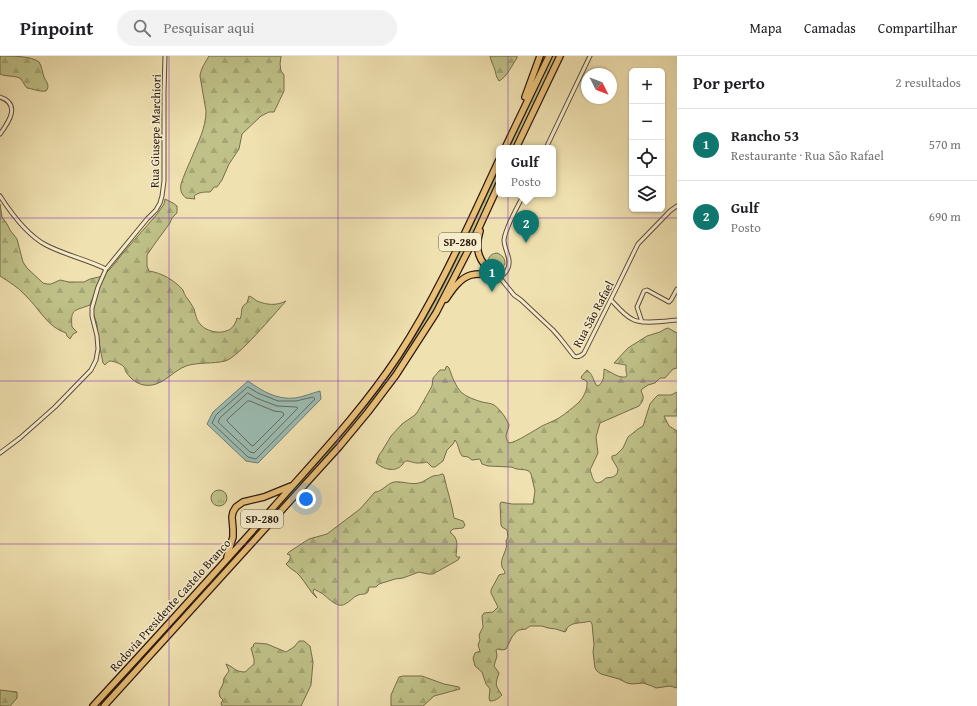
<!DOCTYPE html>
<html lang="pt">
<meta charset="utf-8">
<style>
:root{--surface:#fff;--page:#f2f2f2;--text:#202124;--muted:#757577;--line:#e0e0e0;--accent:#0f766e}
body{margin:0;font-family:"Gentium Book Plus",serif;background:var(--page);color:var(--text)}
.controls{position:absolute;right:12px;top:12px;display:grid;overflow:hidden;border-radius:6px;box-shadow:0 1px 3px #0004}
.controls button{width:36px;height:36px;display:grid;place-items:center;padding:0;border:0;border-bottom:1px solid var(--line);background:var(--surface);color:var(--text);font:20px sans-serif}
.compass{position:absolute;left:581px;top:12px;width:36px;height:36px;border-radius:50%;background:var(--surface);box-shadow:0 1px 3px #0004;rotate:132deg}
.you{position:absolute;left:306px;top:443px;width:14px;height:14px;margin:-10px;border:3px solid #fff;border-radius:50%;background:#1a73e8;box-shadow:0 0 0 6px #1a73e833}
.badge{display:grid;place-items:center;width:26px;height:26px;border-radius:50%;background:var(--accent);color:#fff;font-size:13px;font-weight:700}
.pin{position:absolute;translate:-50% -33px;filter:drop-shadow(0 1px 2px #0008)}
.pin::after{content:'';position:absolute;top:21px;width:14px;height:12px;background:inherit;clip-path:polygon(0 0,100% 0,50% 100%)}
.popup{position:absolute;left:496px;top:89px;width:60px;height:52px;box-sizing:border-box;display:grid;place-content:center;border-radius:6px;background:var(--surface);filter:drop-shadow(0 1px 3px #0005);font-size:13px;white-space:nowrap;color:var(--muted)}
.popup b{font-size:15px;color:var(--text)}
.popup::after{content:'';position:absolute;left:50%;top:100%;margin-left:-8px;border:8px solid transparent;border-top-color:var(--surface)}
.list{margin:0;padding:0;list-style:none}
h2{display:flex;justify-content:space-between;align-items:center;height:52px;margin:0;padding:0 16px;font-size:17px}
h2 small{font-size:13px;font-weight:400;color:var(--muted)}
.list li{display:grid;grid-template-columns:26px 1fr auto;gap:12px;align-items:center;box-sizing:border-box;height:72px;padding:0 16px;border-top:1px solid var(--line)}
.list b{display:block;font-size:15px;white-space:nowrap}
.list p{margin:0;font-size:13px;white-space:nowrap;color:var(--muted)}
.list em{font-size:13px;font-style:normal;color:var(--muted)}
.icon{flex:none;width:22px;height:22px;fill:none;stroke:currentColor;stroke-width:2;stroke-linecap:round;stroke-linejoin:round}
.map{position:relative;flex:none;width:677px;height:650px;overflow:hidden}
header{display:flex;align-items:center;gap:24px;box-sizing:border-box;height:56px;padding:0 20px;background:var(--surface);border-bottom:1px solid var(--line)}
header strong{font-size:19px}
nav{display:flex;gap:22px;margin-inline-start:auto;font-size:14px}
.search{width:280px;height:36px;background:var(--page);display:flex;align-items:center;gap:10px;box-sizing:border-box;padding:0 14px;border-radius:22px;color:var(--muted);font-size:15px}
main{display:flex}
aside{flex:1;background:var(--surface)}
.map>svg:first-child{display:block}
.grass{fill:url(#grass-tufts);stroke:#766d4b}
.forest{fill:url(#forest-firs);stroke:#766d4b}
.garden{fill:#bfc188;stroke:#766d4b}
.water{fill:#9bbcb2;stroke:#6f7b70}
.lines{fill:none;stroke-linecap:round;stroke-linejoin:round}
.shore{stroke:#646a60;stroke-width:1}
.minor-casing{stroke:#5d4b37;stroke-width:5}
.motorway-casing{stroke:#2c190e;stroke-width:8}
.minor{stroke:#f5eccc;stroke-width:3}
.motorway{stroke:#e8c078;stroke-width:5.5}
.grid{fill:none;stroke:#7b2cbf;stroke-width:1;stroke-opacity:0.55}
.labels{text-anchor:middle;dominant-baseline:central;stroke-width:3;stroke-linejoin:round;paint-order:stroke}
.shield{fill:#f5eccc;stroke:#685847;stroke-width:1}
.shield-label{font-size:11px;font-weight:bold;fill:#2c190e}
.street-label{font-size:12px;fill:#2c190e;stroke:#f5eccc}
</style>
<header>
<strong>Pinpoint</strong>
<div class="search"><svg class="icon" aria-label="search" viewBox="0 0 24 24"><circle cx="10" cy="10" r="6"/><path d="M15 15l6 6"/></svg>Pesquisar aqui</div>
<nav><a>Mapa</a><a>Camadas</a><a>Compartilhar</a></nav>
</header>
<main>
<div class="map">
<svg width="677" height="650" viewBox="0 0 677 650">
<defs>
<pattern id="grass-tufts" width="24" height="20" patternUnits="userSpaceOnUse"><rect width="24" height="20" fill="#bfc188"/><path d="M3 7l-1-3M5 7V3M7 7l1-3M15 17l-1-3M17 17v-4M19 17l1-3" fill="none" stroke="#a4a574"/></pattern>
<pattern id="forest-firs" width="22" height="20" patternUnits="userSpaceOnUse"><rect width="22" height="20" fill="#bfc188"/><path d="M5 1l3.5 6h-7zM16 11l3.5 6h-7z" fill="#a4a574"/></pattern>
</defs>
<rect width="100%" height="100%" fill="#f0e1b1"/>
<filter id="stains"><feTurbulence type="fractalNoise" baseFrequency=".005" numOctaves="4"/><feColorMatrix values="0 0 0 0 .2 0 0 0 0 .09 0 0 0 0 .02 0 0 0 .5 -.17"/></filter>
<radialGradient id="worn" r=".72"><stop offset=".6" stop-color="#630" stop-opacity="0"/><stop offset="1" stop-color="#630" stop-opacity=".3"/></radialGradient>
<path class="grass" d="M552,0H557L514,92H509Z
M499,113V123L448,230L409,295L369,350L337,388L101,650H98L336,387C367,351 396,313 420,272C450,221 474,166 499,113Z
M211 442a8 8 0 1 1 16 0a8 8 0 1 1-16 0Z"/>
<path class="forest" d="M0,0C11,0 32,0 39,6C42,10 42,16 44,21C47,27 50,30 46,35C39,36 34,33 27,32C25,30 23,26 21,23C16,19 6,21 0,18Z
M209,0H281L280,8L281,15L284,19V35L274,56H269L261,60L242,78L239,93L229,108L222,124L217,131H214L212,134L210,136C204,136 199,136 194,140L195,143L186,142C181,138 180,134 181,128C184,119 188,110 192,101C198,86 206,72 206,55L200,20C201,12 205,7 209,0Z
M490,0H517V2C512,9 507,21 499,25C496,21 496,18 495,14C493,9 491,5 490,0Z
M165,143L173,147L177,150V157L172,162L170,167L156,186L147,199V210L149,215C162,217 174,224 183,234C184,237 185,240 187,242C190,246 192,249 194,253C196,259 196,264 201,269C206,275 219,278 226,275C232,274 236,267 237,262L240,263C243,257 239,251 247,247L249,240C252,241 254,243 257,245C267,249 276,250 286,245C275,257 238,302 225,305C213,308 198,306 186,310C173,315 165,327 152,329C141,331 132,325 126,316C125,314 125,312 124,311C122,308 113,305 110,305C108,306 106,307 105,309L103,307L97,276V268L93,257L96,234L90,249C75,255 70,252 72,271L77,276L73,278L70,283L67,280L66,277C47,271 39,252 25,239C18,231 9,226 0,220V148L2,161L7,168L10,174L17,183L23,206L27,212L43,227L47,228H51L60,224L69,226H84L90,223L103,220L111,212L123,197L158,157L164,148Z
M668,272L677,277V312L673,313L665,322H660L655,327L648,329L642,333L641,335C645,342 643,345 639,350L600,367L596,381L598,397L590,414C592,418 592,425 597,427L601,426L606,422L613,421L617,418L618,413L612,403V400L616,399L623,392L628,381L638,373L643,370L650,348L654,343L658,339H671L677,336V360H664L669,370L677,375V632L670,630L656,632L652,630L643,627L632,628L627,627L619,623L601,618L597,615L595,612L593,596L594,589L592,568L590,565C582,568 568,565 566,575L565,576L556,573L548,572L542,570H530L526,573L519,574L516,576L512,581L506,593L502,594L498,593L496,594L497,600L494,610L499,617C495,629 495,629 502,639C498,643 495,645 490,645L489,642L490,633L486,628L482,616L475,610L473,602L475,597L480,595L478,589L480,584L479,579L483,571L482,560L484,557L493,556L498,551L491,537V534L499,519L502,518H504L505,517C505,515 503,513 502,511C499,502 509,494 506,485L508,481L507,474L502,471L501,469L500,448L501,446L512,448H533L535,435L531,418L529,415L526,414L517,413L511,411L488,410L482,408L480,403L472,404L468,401L462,400C458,395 459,388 455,384L453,388L447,394L443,405L435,411H432L427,406C424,407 420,407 417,407C414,407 410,405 407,405C404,405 405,406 402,409C395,417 383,413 376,407L379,399L382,395L391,380L402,368L415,359L418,355L432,330L433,322L440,314H445L446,311L447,310L449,312C452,320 455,330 462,337C467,341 475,344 482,346C486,347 491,347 494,349C501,354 506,362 509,369C508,376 503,380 509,387C515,387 535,374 542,370C548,367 554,365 559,362C565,358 571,353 577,348C582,344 588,334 587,326L585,324L582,323L581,321L587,314C593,318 593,325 597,330C604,328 604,319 604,313C612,316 617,322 626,321L627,319L626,315V309L614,307L628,292L647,280L660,276L665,273Z
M442,418H443L444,420C447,434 452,448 454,462L463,465L465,469L463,472L453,473L450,476C459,483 457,489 456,500L457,501H460L458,504L433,518H428L419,516L403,522L395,523L379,528L376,531H369C368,540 365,537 358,539C353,541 350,546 345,548C338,553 328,542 323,538C320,536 317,535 314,533L313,536L317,542C310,536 306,527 299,519C296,515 290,513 287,509L286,508C289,505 291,503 290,499L287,498L289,496L309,483L327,478L360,453L375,436C382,436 386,428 394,426C402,425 411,429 419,427C424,426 428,422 433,420C437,419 438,420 442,418Z
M299,585H304L310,590L313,606L311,629L301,650H222L221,647L223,644L220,641L219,636L223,628L224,622L229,615L226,608C234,611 235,616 245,616L254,608V603L251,592L254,590L253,589L255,587L267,588L286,596L294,591Z
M403,620H422L444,628L459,631L460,633L434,640L423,650H391V639L399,621Z
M0,634L17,636V642L10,650H0Z"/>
<path class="garden" d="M497,197C502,199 505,202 505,208C499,218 494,215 486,209C489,202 489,198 497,197Z"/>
<path class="water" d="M248,325C262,335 277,344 295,342C303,341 312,337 320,335L321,343L258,407L246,405L207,368L213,356Z"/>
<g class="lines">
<path class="shore" d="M248,331L258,337L278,345H296L313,341L315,343L314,344L256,403L248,401L212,367L216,359Z
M248,337L256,342L277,350L296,351L298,352L254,397L250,396L218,366L220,362Z
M248,345H250L274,355L282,356L284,358L283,360L253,390L251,389L227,365V364Z"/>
<g class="minor-casing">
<path id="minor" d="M0,41C21,48 9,66 0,78
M546,92L590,0
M0,140C11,157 27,179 46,189C65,199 86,203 106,213
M496,219C502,220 506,218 508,212C512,202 504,194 504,184C505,172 518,150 524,138
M497,219L501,223L514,239L521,244L553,274L560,282L574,300C578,302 581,300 584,297L618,229L635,194L638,188L670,155L677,150
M611,244C617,250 624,259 632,263C641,269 666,265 677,264
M642,266L637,251L644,235L647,234L669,246L671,244L677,233
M0,397L20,382L55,351L91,314L96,304L98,293L97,280L92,260V252L98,231L106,213L147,163L156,154L160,147L162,140L164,125V35L165,0"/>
</g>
<g class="motorway-casing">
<path id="motorway" d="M525,41L540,0
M505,92L549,0
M516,92L560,0
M480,175C474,194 479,206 494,218
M446,243C452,234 460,222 471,219C478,217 487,218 494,219
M227,501L233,481V473L232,461L233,456L236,451L243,446L264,441L291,430
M93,650C153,585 212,520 271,454C315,404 361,356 398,300C438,239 468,170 499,104
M104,650L339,391L368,356L396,319L436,257L471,189L499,128"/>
</g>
<use href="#minor" class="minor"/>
<use href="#motorway" class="motorway"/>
</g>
<path class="grid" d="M169,0V650M338,0V650M508,0V650M0,162H677M0,325H677M0,488H677"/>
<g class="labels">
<g class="shield">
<rect x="439" y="177" width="42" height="18" rx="3"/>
<rect x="241" y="454" width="42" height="18" rx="3"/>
</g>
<g class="shield-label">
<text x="460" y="186">SP-280</text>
<text x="262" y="463">SP-280</text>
</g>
<g class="street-label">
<text transform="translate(155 75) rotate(-89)">Rua Giusepe Marchiori</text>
<text transform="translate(593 258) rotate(-62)">Rua São Rafael</text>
<text transform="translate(170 549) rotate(-48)">Rodovia Presidente Castelo Branco</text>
</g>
</g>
<rect width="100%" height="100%" filter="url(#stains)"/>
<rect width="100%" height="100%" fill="url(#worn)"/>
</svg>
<div class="controls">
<button>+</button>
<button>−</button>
<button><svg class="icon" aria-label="locate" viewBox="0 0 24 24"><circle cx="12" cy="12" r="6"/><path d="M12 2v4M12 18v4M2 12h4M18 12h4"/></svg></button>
<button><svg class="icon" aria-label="layers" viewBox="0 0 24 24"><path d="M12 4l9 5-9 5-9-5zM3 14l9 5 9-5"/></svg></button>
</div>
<svg class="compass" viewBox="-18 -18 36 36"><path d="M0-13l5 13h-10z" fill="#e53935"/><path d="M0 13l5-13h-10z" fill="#757577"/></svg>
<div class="you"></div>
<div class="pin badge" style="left:492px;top:236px">1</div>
<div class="pin badge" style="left:526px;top:187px">2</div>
<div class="popup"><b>Gulf</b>Posto</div>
</div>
<aside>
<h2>Por perto<small>2 resultados</small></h2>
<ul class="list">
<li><span class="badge">1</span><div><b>Rancho 53</b><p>Restaurante · Rua São Rafael</p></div><em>570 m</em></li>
<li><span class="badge">2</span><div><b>Gulf</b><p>Posto</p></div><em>690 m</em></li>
</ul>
</aside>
</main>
